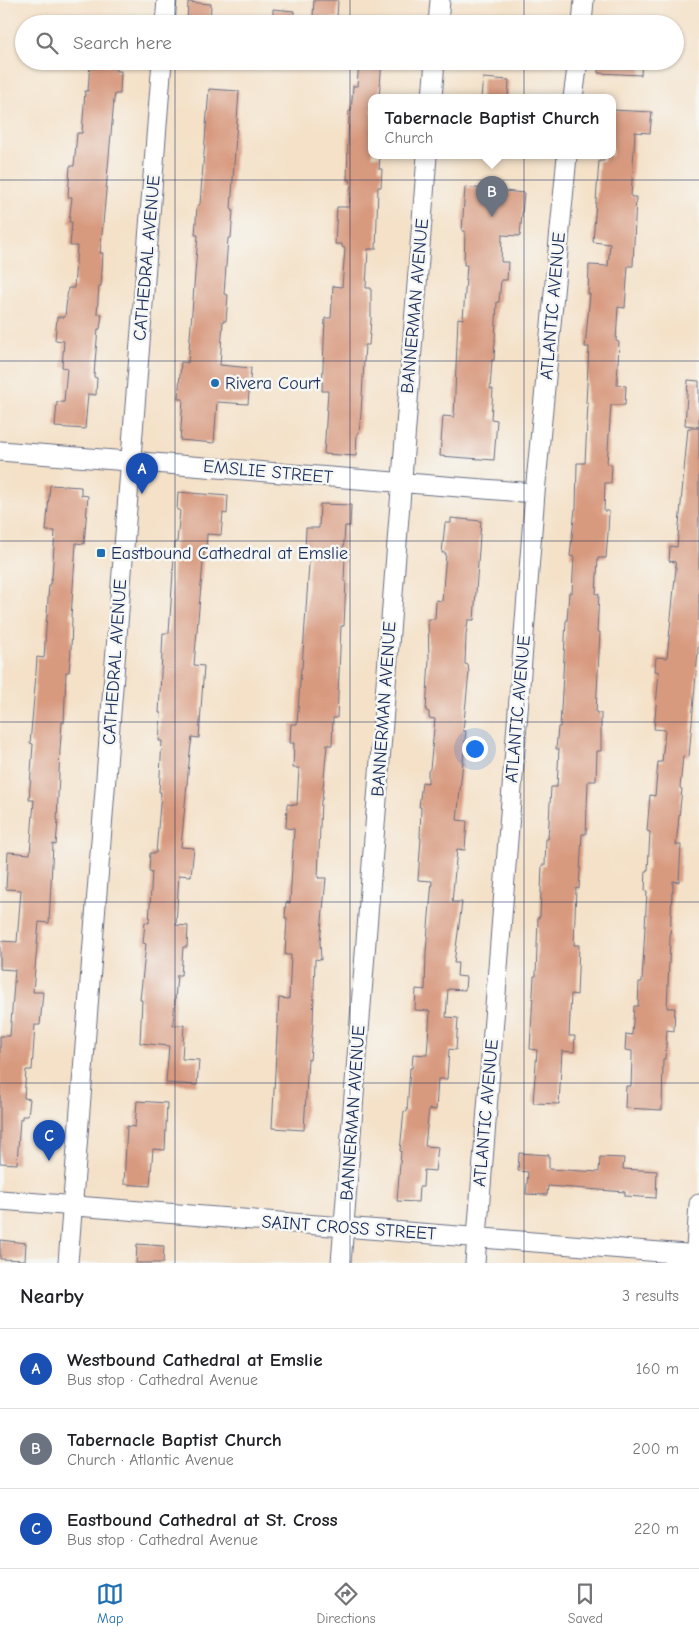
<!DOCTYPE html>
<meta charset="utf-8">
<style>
:root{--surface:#fff;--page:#f2f2f2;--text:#202124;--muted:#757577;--line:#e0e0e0;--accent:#1f6fb2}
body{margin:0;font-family:"Comic Neue",sans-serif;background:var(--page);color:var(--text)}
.you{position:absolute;left:474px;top:748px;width:18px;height:18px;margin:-12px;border:4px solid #fff;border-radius:50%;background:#1a73e8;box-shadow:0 0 0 8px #1a73e833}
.badge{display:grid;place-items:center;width:32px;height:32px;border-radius:50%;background:var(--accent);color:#fff;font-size:16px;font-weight:700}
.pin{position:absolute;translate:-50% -41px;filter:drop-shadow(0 1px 2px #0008)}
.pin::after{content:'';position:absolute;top:26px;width:18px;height:15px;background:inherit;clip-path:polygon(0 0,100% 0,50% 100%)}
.popup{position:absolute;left:368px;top:94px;width:248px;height:65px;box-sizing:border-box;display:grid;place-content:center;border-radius:10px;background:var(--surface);filter:drop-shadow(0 1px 4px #0005);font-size:16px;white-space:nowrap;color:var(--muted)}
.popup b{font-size:19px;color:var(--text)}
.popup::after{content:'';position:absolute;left:50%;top:100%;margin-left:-10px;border:10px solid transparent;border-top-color:var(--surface)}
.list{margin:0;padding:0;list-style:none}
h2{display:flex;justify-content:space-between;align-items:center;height:65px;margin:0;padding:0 20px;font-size:21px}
h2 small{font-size:16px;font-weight:400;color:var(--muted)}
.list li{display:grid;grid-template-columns:32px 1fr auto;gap:15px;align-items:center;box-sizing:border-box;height:80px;padding:0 20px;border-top:1px solid var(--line)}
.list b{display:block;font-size:19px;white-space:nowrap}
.list p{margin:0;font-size:16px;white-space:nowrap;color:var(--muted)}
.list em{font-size:16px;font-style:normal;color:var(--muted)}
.icon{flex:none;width:28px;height:28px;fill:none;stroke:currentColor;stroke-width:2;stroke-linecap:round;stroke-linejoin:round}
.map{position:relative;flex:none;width:699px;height:1263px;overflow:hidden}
.search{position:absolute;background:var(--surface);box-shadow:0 1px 4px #0004;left:15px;right:15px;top:15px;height:55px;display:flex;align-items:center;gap:12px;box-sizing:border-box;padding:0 18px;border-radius:28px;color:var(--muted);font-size:19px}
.sheet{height:305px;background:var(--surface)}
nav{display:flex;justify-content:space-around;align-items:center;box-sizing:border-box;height:70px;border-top:1px solid var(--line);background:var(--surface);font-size:14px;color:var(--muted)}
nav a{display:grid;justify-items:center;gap:2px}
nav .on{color:var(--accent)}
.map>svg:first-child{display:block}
.building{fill:#d89a7f}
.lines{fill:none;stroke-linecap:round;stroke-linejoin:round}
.minor-casing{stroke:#676d83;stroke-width:21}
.minor{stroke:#fff;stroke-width:19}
.grid{fill:none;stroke:#1b2f5e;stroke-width:1;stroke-opacity:0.55}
.poi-dot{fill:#1f6fb2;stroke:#f6f6f2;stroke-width:2}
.labels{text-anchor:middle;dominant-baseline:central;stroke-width:5;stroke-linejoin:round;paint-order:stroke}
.street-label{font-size:18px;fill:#1b2f5e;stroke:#f6f6f2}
.poi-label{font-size:18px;fill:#1b2f5e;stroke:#f6f6f2;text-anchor:start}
</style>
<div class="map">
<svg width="699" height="1263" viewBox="0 0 699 1263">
<rect width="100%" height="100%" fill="#f6f6f2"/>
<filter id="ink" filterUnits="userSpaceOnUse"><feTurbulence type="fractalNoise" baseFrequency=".02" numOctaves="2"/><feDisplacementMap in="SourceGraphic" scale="10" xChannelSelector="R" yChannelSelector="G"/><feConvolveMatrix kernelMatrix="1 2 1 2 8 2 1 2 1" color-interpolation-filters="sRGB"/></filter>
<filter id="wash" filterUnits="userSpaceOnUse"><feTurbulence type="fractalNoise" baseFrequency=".0096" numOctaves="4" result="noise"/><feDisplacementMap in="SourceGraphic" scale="20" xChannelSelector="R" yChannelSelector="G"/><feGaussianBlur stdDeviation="1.12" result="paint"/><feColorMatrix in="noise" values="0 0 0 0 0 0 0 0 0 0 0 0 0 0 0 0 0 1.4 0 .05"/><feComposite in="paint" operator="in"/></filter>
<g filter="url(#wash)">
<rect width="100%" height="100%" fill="#f4e1c8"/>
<g id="blocks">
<path class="building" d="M314,0H338L337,18L313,17Z
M188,2L211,4L210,24H187Z
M273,9L294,11L293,24H273Z
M359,61H382L379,98H372V156H380L379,169H382L381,187H378L376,249H368L366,288H371V320L369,345H365L361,413L359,433H357L356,456L324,454L328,391H322L325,318H331L333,286L342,287L345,248L342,247V244H335L337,207H349L351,180H347L349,111H351L353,86H357Z
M598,61H642L641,75L598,73Z
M90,63L116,65V71H121L120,94H115L114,100L103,224L100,253H103L102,270L101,286H99L97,314H102L100,329H98L95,362L94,377L97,378L96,395L88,394L85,429L55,427L57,402H64L67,368L62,367L64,341L55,340L57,317H65L68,288H74L77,246H70L72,222H69L72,197H68L70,166H74L77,133H82L85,91H88Z
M483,78L509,80L508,98H481Z
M209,89L239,91L231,209L233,210L231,238H228L224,294L228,295L226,321H223L220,365L251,368L248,404L217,402L214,443L180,440L183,399H178L181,362L188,363L198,235H195L197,207L200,204Z
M612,110L652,112L650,133L635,132L631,197H636L633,266H628L625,308L618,307L616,341L619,342L617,385L626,386L625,405H611L607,464L612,465L611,483H605L604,511H609L608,533L606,558H598L596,594H599L597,632H600L596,713H601V751H597L596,781H588L586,834H582L579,889L576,888L574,945H579L577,995L571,994L569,1036H575L574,1052L562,1051L559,1104L533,1103L537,1050L530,1049L534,976H536L538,917H540L542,865H545L546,839H548L551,787H557L559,749H556L558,727H560L566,621H567L569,592L572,593L574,557L570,556L575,509H576L577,463H585L588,403H586L589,347H585L590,294H588L589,265L608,266L610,244L593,242L599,161H604V156H612Z
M465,187L524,193L520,236L502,235L501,262H508L507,280H501L499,302H497L494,360H492L490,389H493L491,419L497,420L494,460L440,456L443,416L454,417L458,318L463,319L467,265H464L465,231H462Z
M688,380L699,381V427L685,425Z
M688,428H699V639L689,757L683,756L680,788L682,789L676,845H681L679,882L673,881V892H672L667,1008H675L674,1031L667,1030L665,1059H663L662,1110L625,1108L626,1086H631L632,1057V1051L625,1050L626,1034L632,1035L634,1006H638L639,982H642L647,891H645L646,870H648L650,832L647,831L650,795L655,796L658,762H662L665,730L654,729L659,672L655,671L656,657L667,658L676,568L675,562L669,561L670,546L677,547Z
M50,485L81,487V495L88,496L84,544L76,543L71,617L72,618L71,650L69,672H66L64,723L62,722L60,750L57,820H58L56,845L53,844L49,923L39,922L33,992H43L40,1025H35L32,1070H26L24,1098L30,1099L28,1116H22V1119H20L17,1164L0,1163V1036H10L15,970L0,969V941L17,942L21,890L6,889L8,852L30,854L34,800H29L33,744L30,743L35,687L37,657L44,658L49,584H50L52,576L55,531H46Z
M178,492L228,496L227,514L223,513L221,535L207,534L206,551H204L194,665L204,666L199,738L192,737L190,752L181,847L194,848L191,876L179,875L176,925L188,926L187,947H183L181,975H177L173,1025H184L182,1059L199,1060L197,1085L166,1083L169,1046L140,1043L142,1000H140L146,944L143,943L145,922L149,923L152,872H149L150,853H156L161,792H159L162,741H159L161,713H159L163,633H169L175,542H177L180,510H177Z
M320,504L351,505L350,526H345L343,556H345L344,581H346L344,626H341L337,718H333L332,745H327L322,800H321L318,878H326L320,942L321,960L315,959L313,1024L310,1060L308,1059L304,1130L272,1128L279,998L289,999L291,955H285L287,918H285L286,902L290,903L294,829L286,828L287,804L297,805L299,768H293L294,743H290L291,724H297L301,668H302L310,550H305L306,528H319Z
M451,518L481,521L474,620H468L466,635L465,664L468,665L469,672L463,731H466L457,820L467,821L465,850L457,849L452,902H462L454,963H458L457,976L466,977L465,990L448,989L446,1017L458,1018L456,1050L449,1049L447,1079H438L436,1110L429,1109L425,1146L438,1147L435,1171L424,1170L423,1187H419L418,1202L397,1201L401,1151H400L404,1111L407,1112L410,1068H412L413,1054L427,1055L430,1011L415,1010L416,989L425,990L426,951L432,881L418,880L421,838H420L421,807H419L422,782L428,783V771L430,769L435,719L429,718V712L426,711L429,660L428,619H435L436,600L442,601L446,553H442L445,523H451Z
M137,1101L167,1103L165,1150L153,1149L150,1186L124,1184L127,1126L135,1127Z
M519,1153L549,1155V1169L599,1172L600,1157L624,1158L623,1169L657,1171L656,1198L625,1196V1192L548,1186L547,1195L526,1194L528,1172L518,1171Z
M0,1240L26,1243L25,1260L0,1259Z
M137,1244L164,1246L163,1263H136Z"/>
</g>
</g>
<g filter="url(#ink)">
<use href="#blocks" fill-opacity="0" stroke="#676d83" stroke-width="1"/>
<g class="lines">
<g class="minor-casing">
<path id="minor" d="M165,24L167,0
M438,24L440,0
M582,24L584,0
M432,98L435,61
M573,98L578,61
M0,451L535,493
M0,1200L699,1255
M68,1263L162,61
M341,1263L427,156
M475,1263L535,493L567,156
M695,1263L699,1204"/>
</g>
<use href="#minor" class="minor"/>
</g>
</g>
<path class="grid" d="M175,0V24M350,0V24M524,0V24M175,61V1263M350,61V1263M524,61V1263M0,180H699M0,361H699M0,541H699M0,722H699M0,902H699M0,1083H699"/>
<g class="poi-dot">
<circle cx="215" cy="383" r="5"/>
<rect x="96" y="548" width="10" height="10" rx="2.5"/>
</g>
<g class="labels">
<g class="street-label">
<text transform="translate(147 258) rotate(-85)">CATHEDRAL AVENUE</text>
<text transform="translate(415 306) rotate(-85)">BANNERMAN AVENUE</text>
<text transform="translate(553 306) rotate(-85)">ATLANTIC AVENUE</text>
<text transform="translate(268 472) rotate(5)">EMSLIE STREET</text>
<text transform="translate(115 662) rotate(-86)">CATHEDRAL AVENUE</text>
<text transform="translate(384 709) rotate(-86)">BANNERMAN AVENUE</text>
<text transform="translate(518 709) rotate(-85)">ATLANTIC AVENUE</text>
<text transform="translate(353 1113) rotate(-86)">BANNERMAN AVENUE</text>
<text transform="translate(486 1113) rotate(-85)">ATLANTIC AVENUE</text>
<text transform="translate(349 1228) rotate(4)">SAINT CROSS STREET</text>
</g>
<g class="poi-label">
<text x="225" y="383">Rivera Court</text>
<text x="111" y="553">Eastbound Cathedral at Emslie</text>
</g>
</g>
</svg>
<div class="you"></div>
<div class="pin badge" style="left:142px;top:494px;background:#1a4fb4">A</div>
<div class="pin badge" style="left:492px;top:217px;background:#6b7280">B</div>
<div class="popup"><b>Tabernacle Baptist Church</b>Church</div>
<div class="pin badge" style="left:49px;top:1161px;background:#1a4fb4">C</div>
<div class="search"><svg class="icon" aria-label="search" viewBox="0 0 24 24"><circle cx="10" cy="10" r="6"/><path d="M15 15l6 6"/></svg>Search here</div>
</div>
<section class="sheet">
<h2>Nearby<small>3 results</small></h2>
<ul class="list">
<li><span class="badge" style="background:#1a4fb4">A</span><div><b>Westbound Cathedral at Emslie</b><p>Bus stop · Cathedral Avenue</p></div><em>160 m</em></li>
<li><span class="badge" style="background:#6b7280">B</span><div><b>Tabernacle Baptist Church</b><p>Church · Atlantic Avenue</p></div><em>200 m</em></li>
<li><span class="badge" style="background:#1a4fb4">C</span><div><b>Eastbound Cathedral at St. Cross</b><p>Bus stop · Cathedral Avenue</p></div><em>220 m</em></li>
</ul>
</section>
<nav>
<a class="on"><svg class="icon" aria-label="map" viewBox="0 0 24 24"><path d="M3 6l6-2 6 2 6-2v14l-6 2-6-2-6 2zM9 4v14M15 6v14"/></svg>Map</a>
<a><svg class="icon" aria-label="directions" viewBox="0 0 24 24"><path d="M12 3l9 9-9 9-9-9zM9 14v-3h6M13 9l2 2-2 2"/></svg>Directions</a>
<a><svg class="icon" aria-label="saved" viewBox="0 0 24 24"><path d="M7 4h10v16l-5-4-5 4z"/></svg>Saved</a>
</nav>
